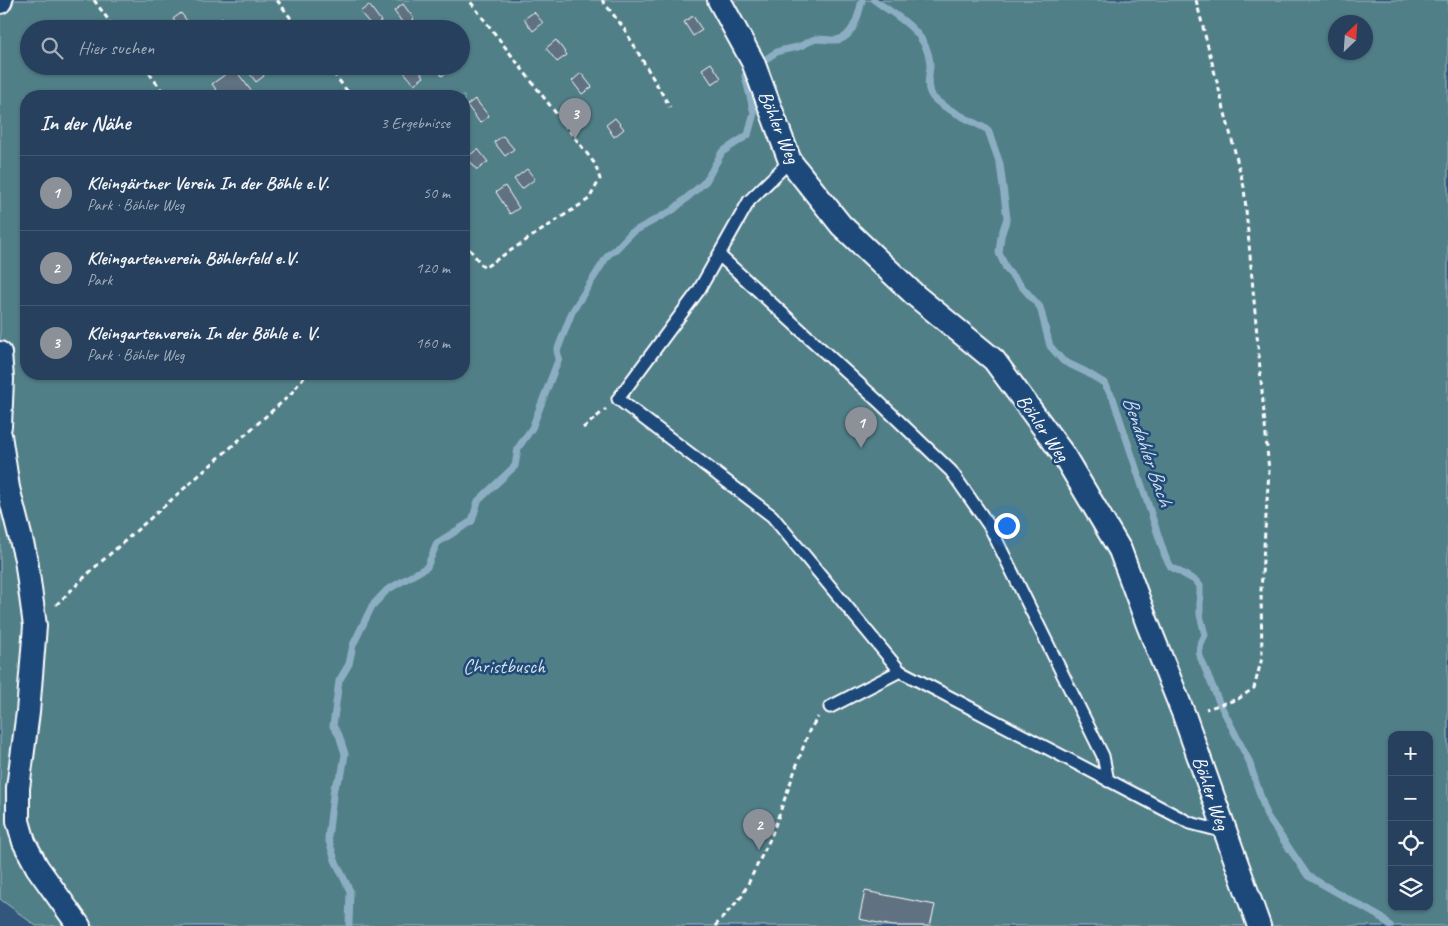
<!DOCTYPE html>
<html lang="de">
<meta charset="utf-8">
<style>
:root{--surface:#26405d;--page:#2e4763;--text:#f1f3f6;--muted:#a4afbc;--line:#425972;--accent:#8c9099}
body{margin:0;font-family:Caveat,sans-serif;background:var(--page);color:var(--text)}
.controls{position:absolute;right:15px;bottom:15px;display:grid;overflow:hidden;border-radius:10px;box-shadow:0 1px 4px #0004}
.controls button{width:45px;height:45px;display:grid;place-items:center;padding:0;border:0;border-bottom:1px solid var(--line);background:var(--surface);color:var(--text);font:25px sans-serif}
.compass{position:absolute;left:1328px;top:15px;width:45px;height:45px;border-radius:50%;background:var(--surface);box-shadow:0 1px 4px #0004;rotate:25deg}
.you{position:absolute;left:1006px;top:525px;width:18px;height:18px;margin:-12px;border:4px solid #fff;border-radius:50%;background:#1a73e8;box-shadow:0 0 0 8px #1a73e833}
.badge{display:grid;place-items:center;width:32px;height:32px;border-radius:50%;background:var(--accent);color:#fff;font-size:16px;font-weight:700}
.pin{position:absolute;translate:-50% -41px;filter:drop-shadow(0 1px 2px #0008)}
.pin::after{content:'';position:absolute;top:26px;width:18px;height:15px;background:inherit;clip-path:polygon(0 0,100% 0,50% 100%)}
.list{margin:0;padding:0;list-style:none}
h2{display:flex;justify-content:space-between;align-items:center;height:65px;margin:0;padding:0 20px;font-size:21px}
h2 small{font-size:16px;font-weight:400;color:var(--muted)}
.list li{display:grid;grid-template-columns:32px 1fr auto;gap:15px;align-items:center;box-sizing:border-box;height:75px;padding:0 20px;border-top:1px solid var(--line)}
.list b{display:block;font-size:19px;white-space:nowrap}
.list p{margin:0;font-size:16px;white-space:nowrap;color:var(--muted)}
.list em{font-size:16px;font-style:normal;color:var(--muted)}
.icon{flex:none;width:28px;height:28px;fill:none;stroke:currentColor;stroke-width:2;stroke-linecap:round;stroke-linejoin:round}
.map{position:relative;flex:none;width:1448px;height:926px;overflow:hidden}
.search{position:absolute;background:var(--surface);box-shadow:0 1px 4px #0004;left:20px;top:20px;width:450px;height:55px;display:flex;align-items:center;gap:12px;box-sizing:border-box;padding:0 18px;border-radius:28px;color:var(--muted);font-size:19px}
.panel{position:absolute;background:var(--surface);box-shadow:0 1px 4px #0004;left:20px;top:90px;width:450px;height:290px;border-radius:20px}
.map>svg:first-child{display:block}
.green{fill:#517f88;stroke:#a8bfc4;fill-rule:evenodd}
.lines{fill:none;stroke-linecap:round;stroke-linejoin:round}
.stream{stroke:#8caec2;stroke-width:7}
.building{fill:#617281;stroke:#fff}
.lane-casing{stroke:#fff;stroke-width:15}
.street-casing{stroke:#fff;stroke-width:26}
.path{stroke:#fff;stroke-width:3;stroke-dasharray:5 4;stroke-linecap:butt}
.lane{stroke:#1f4a7a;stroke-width:11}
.street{stroke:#1f4a7a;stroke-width:22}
.labels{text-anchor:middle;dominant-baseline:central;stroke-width:5;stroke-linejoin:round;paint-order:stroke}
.street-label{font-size:20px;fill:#fff;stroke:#1f4a7a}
.park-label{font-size:20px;fill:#d4dfe1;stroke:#1f4a7a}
.water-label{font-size:21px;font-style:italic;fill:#cfdde6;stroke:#1f4a7a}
</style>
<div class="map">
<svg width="1448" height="926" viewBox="0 0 1448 926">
<rect width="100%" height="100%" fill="#33567c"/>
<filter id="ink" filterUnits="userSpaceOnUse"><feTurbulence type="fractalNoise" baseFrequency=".02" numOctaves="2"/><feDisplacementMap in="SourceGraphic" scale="10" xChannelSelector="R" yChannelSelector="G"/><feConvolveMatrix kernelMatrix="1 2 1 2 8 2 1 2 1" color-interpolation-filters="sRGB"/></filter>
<g filter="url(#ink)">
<path class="green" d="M0,0H1448V926H36L0,899ZM1336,22H1366V52H1336ZM29,29H461V66H29ZM26,96H464V374H26ZM1392,735H1429V907H1392Z"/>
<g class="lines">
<path class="stream" d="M874,0C897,16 929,33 930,65C930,75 925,86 932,96C939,107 975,122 988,130L1000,164L1007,218L1001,236L999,253L1007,270L1040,307L1050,346L1063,361L1086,372L1104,383L1113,398L1165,556L1171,567L1196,581L1200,586V615L1205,635L1200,645L1199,654L1219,702L1249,761L1267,816L1308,876L1382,918L1390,926
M763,62C778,49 780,51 798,47C804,45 810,40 816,39C822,39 829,40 836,40C853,39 859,14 862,0
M349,926L350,891L335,860L328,838L334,787L342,773L345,754L339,735L333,726L339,681L349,664L353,645L372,606L387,590L427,567L437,543L472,521L478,501L515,466L518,448L532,428L559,358L557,351L572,312L608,255L616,249L631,233L673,210L706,181L722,152L748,135L754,113L745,76"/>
</g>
<path class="building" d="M403,4L414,19L405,26L394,11Z
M369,5L381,21L373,27L360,12Z
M534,12L543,23L533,31L524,19Z
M181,13L193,29H181L173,19Z
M693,16L702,30L693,36L684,22Z
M222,18L230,29H215L212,26Z
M556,40L567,55L557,62L546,48Z
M711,63L721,78L712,84L702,69Z
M252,66H257L264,76L256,82L247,70Z
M412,66H415L424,77L414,84L404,72Z
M435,66H449L451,69L442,76Z
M234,68L255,96H221L212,84Z
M581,73L592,87L582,94L572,81Z
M475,99L489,116L480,123L467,105Z
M615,118L624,129L614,137L606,125Z
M503,136L514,149L505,156L494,142Z
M478,149L488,162L477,170L467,157Z
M527,169L535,179L522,189L514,179Z
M505,186L519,208L510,214L496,192Z
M865,891L935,905L930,926H893L859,919Z"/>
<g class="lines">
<g class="lane-casing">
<path id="lane" d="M790,161L749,201L699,290L618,399L772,516L900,671
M719,255L879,402L951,471L990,527L1103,756L1108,781
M830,707L900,671L1190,823L1225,832"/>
</g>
<g class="street-casing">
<path id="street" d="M719,0L753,62L790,161L841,225L916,296L994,360L1063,454L1120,550L1148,625L1184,715L1259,926
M0,2L1,0
M0,353L2,379L0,426
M0,435L8,488L26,559L35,626L28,712L18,788V821L24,842L37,867L79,926"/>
</g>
<path class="path" d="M94,0L115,29
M277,0L299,29
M602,0L623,27L670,107
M1196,0L1244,187L1269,471L1261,590L1262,658L1254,688L1238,699L1206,709
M144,66L166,96
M328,66L351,96
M464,242L484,268L589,199L600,179L595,164L469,0
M583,428L606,409
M56,605L93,569L290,395L306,374
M715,926L742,896L771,837L809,731L818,717"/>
<use href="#lane" class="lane"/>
<use href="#street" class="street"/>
</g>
</g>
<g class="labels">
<g class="street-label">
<text transform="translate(779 127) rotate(67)">Böhler Weg</text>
<text transform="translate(1043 428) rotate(55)">Böhler Weg</text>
<text transform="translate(1211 793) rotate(71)">Böhler Weg</text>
</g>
<g class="park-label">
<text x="504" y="666">Christbusch</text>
</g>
<g class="water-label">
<text transform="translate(1148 451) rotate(71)">Bendahler Bach</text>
</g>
</g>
</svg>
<div class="controls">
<button>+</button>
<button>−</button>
<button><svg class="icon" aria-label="locate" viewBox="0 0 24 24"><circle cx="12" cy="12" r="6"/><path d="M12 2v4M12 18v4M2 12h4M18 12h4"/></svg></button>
<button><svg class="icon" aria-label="layers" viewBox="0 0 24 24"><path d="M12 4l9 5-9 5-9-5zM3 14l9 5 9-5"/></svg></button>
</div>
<svg class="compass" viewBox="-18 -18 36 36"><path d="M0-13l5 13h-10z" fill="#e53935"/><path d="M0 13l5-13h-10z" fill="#a4afbc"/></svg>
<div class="you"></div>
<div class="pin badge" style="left:861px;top:448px">1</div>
<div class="pin badge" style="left:759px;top:850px">2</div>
<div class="pin badge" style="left:575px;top:139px">3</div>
<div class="search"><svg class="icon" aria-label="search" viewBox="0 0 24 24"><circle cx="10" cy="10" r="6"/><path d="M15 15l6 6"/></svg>Hier suchen</div>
<section class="panel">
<h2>In der Nähe<small>3 Ergebnisse</small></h2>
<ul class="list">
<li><span class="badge">1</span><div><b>Kleingärtner Verein In der Böhle e.V.</b><p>Park · Böhler Weg</p></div><em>50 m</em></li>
<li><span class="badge">2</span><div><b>Kleingartenverein Böhlerfeld e.V.</b><p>Park</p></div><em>120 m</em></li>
<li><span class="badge">3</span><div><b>Kleingartenverein In der Böhle e. V.</b><p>Park · Böhler Weg</p></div><em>160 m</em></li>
</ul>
</section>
</div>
